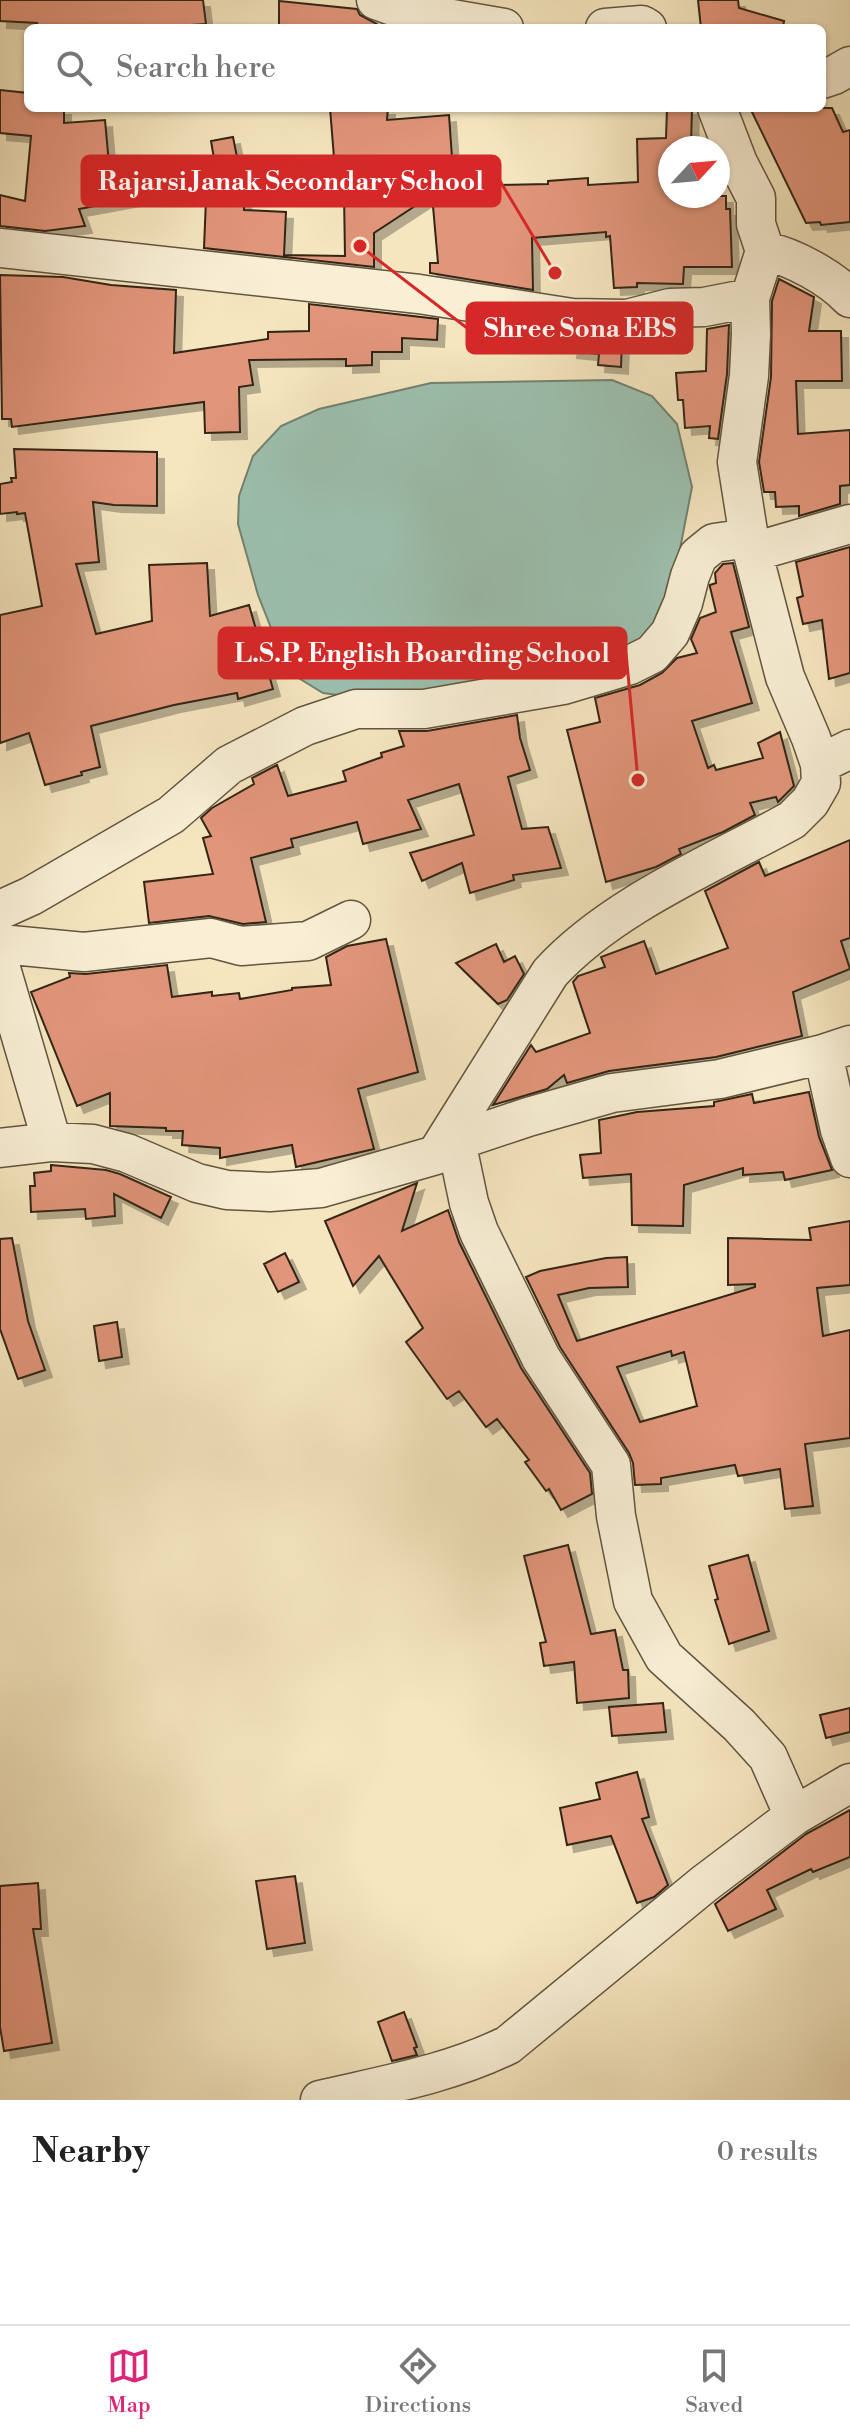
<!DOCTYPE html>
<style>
:root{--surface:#fff;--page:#f6f6f6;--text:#222;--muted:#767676;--line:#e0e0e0;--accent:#db2777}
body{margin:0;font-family:"Libre Bodoni",serif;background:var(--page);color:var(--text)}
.compass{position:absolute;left:658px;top:136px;width:72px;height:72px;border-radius:50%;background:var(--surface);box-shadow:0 2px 6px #0004;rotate:64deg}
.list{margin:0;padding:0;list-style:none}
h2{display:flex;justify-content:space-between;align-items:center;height:104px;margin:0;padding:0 32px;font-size:34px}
h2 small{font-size:26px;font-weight:400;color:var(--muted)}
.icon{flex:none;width:44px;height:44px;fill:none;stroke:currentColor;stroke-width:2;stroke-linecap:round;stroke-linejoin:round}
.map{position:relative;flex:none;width:850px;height:2100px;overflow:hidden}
.search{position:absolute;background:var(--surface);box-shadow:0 2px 6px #0004;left:24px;right:24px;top:24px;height:88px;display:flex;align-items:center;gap:20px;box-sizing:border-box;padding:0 28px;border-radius:12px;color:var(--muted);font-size:30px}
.sheet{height:224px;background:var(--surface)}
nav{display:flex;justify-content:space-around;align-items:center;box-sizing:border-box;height:112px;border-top:2px solid var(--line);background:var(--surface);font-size:22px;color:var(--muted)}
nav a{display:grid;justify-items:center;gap:4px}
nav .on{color:var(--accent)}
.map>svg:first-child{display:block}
.water{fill:#9cc0af;stroke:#728271;stroke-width:2}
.building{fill:#e1957a;stroke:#322515;stroke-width:2;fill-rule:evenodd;filter:url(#shadow)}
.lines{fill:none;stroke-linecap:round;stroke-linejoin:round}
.minor-casing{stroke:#635540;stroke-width:41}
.minor{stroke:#f8efd5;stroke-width:38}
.leader{fill:none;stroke:#d62828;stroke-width:3}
.callout-dot{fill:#d62828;stroke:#f8efd5;stroke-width:3}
.callout{fill:#d62828;stroke:#d62828;stroke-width:3}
.callout-label{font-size:26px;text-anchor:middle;font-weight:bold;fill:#fff}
</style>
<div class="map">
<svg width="850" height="2100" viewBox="0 0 850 2100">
<defs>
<filter id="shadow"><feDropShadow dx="7" dy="7" stdDeviation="0" flood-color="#0004"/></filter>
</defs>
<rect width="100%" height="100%" fill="#f5e6bf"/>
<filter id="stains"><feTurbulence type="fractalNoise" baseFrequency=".0025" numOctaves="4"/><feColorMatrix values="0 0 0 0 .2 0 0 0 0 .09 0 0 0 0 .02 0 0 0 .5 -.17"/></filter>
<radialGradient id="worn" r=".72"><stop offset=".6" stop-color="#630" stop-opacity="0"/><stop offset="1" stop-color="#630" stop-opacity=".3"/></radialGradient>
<path class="water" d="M612,380L652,396L677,424L692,487L680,549L651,641L607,661L374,700L323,693L297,677L277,643L258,595L238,524L239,496L253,456L281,426L319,409L431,383Z"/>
<path class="building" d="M0,0H203L206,24L193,25L194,28H38L37,23L0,21Z
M698,0H738L739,8L784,21L783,28H701Z
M279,1L357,9L360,15L377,24V28H279Z
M0,90L28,93V108H64V123L105,120L109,164L127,161L134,199L79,209L85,226L45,231L0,226V195L25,201L31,136L0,133Z
M330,108H388L387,120L449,115L454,186L548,184V181L588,178V185L638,182L637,139L666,138L667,108H692L691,147L670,148V196H726V209H730L732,267H684L683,284L637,283V287L614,288L610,236L606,237V232L532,238L533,290L430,273V263H438L432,195L374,233V267L204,248L207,175L217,176L211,141L233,137L241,177H245L244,210L286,212L284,255L345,256L344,194L337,195Z
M750,108H832L843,132L850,130V222L821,225L820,222L806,223Z
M0,275L63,277L111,285L176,290L174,353L268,339V332L309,331V304L438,319L437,340L402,338V352H372V365L346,366V359L249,360L253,385L239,387L240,432L205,433L204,402L12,427L11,419H2Z
M779,279L814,297L809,331H841L842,381H796L798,434L850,430V485L840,486V504L799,516V506L776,507L775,492H764L759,462L771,377L772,301Z
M729,325L727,374L718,439L709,438L710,426L685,428L683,400H678L676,373L706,371L707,329Z
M571,340L622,341L621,367L598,365L599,354L570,351Z
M14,449L157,452V506L114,505L93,502L99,562L76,564L96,634L152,621L149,565L207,563L210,616L249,605L273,689L238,699L237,693L174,705L91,726L100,767L81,772L82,775L45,785L29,733L0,743V615L42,606L25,513L17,514V512L0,514V484L12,482L11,478H16Z
M850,547V673L829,679L822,620L803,624L797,598L803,596L796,562Z
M733,563L749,627L731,632L752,703L692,721L708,768L714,765L716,770L763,758L758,743L780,732L794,786L778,802L776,797L750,803L755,815L723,832L679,849L681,854L656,867L606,882L567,730L600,722L595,698L640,685L662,673L677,658L697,653L691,639L700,618L716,612L710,587V585L716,583L715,573L723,564Z
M517,715L520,738L530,770L508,777L522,829L548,827L561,868L513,875L514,880L470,893L462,863L422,881L410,853L474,835L459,784L408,800L421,829L363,844L357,822L291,839L293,847L251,858L266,922L243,924L209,916L149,923L144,882L213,874L203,838L211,836L201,818L212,808L254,784L252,778L277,765L288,796L346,781L343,771L382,757L381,753L404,746L399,731H427Z
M850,840V938L841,941L850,969L793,992L802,1036L716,1057L609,1071L567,1083L564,1075L547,1089L493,1105L531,1045L536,1052L590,1033L573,982L578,976L605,967L601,957L644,941L656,974L728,948L705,891L759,862L765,876Z
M386,939L418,1072L358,1089L374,1149L296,1167L292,1145L220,1158V1148L182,1145L183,1131H166V1128L110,1126V1093L77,1106L31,992L70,977L69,973L86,974L167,965L172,997L212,992V996L239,993L240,999L292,990V988L331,985L326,957L347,946Z
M496,944L504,962L515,956L524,974L507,1000L498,1004L456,963Z
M809,1092L819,1137L832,1170L785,1180L783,1172L743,1175V1168L684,1185L683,1226L632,1225L631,1174L583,1178L580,1155L601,1153L599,1120L637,1112L714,1106V1102L752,1094L754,1103Z
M51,1165L106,1170L120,1174L171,1197L161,1218L114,1194L115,1216L86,1219L85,1209L31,1212L30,1186H35L34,1173L51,1171Z
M417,1183L402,1231L448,1210L459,1242L521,1368L590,1473L592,1494L561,1510L549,1489L546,1491L525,1462L529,1460L497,1419L486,1427L459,1391L447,1399L406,1342L423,1328L379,1256L353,1286L325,1221Z
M850,1221V1285L817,1288L823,1336L850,1330V1438L805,1444L813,1506L785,1509L780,1469L738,1476L735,1465L661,1478V1484L635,1485L633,1463L629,1453L560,1347L526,1277L540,1271L606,1258L627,1257L628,1287L589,1288L558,1295L577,1341L755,1287V1284L728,1285V1238L811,1240L809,1228ZM671,1351L672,1356L684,1352L697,1406L640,1422L617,1367Z
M12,1238L28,1321L45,1370L18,1379L0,1329V1239Z
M285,1253L299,1282L278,1292L264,1264Z
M117,1322L122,1357L99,1361L94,1326Z
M568,1545L591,1634L615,1630L623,1670H628L629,1698L577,1703L574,1662L544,1666L540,1643L546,1642L524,1556Z
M748,1555L769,1631L729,1644L715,1600L718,1599L709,1566Z
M663,1703L666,1732L612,1736L609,1707Z
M850,1708V1732L826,1738L820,1715Z
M637,1772L649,1817L642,1819L668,1885L654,1897L637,1903L611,1836L567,1845L560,1808L600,1799L596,1783Z
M850,1810V1857L813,1872L811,1869L767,1890L776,1909L728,1931L715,1904L806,1834Z
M295,1876L305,1943L267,1949L256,1881Z
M38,1883L41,1929H33L52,2043L4,2051L0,2027V1886Z
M404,2012L417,2047L414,2048L417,2055L392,2061L378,2022Z"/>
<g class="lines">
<g class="minor-casing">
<path id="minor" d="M376,0L406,11L504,28
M605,28L642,25L647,28
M822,79L834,75L850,66
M0,248L419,294L572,318L627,319L670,308L704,307L750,298
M765,251C793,257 830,277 850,298
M755,556L767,548L850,524
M820,764L850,749
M0,910L31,896L171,815L229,765L305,726L356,709H424L563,685L630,665L652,654L670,633L683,603L690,576L698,556L714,543L749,538
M0,944L84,952L211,938L241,946L308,941L351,920
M0,965L52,1142
M823,1054L840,1130L850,1158
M456,1141L469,1203L479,1232L541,1358L611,1465L616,1516L633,1601L664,1657L739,1725L768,1757L794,1816
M0,1148L52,1142L93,1144L127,1153L197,1183L227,1190L270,1192L321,1188L436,1155L456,1141L528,1117L612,1093L720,1079L823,1054L850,1045
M436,1155L550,973C611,906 712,864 792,820L810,802L821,783L820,764L811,738L785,677L749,538L737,462L749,376L751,334L750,298L765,251L756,224V198L738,163L717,108
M320,2100C384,2085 449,2074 508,2045L704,1884L794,1816L850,1783"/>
</g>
<use href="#minor" class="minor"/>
</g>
<path class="leader" d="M555 273L500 181M360 246L467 328M638 780L626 653"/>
<g class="callout-dot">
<circle cx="555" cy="273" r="8"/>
<circle cx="360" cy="246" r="8"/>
<circle cx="638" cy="780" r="8"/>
</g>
<g class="callout">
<rect x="82" y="156" width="418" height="50" rx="8"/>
<rect x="467" y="303" width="225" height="50" rx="8"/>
<rect x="219" y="628" width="407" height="50" rx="8"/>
</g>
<g class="callout-label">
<text x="291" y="190">Rajarsi Janak Secondary School</text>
<text x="580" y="337">Shree Sona EBS</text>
<text x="422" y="662">L.S.P. English Boarding School</text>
</g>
<rect width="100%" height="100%" filter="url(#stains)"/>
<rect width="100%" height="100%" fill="url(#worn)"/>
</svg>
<svg class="compass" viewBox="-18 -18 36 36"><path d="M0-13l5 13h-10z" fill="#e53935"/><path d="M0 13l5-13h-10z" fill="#767676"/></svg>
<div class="search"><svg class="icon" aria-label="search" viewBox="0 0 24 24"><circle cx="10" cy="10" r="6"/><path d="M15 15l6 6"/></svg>Search here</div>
</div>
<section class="sheet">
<h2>Nearby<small>0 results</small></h2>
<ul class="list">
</ul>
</section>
<nav>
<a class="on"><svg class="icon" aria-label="map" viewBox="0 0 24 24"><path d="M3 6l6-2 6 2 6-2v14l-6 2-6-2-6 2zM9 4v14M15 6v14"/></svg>Map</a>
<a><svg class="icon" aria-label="directions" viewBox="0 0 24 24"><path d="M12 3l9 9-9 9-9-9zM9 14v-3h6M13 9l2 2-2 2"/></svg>Directions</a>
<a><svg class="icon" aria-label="saved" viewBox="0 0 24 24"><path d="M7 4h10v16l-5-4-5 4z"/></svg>Saved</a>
</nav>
